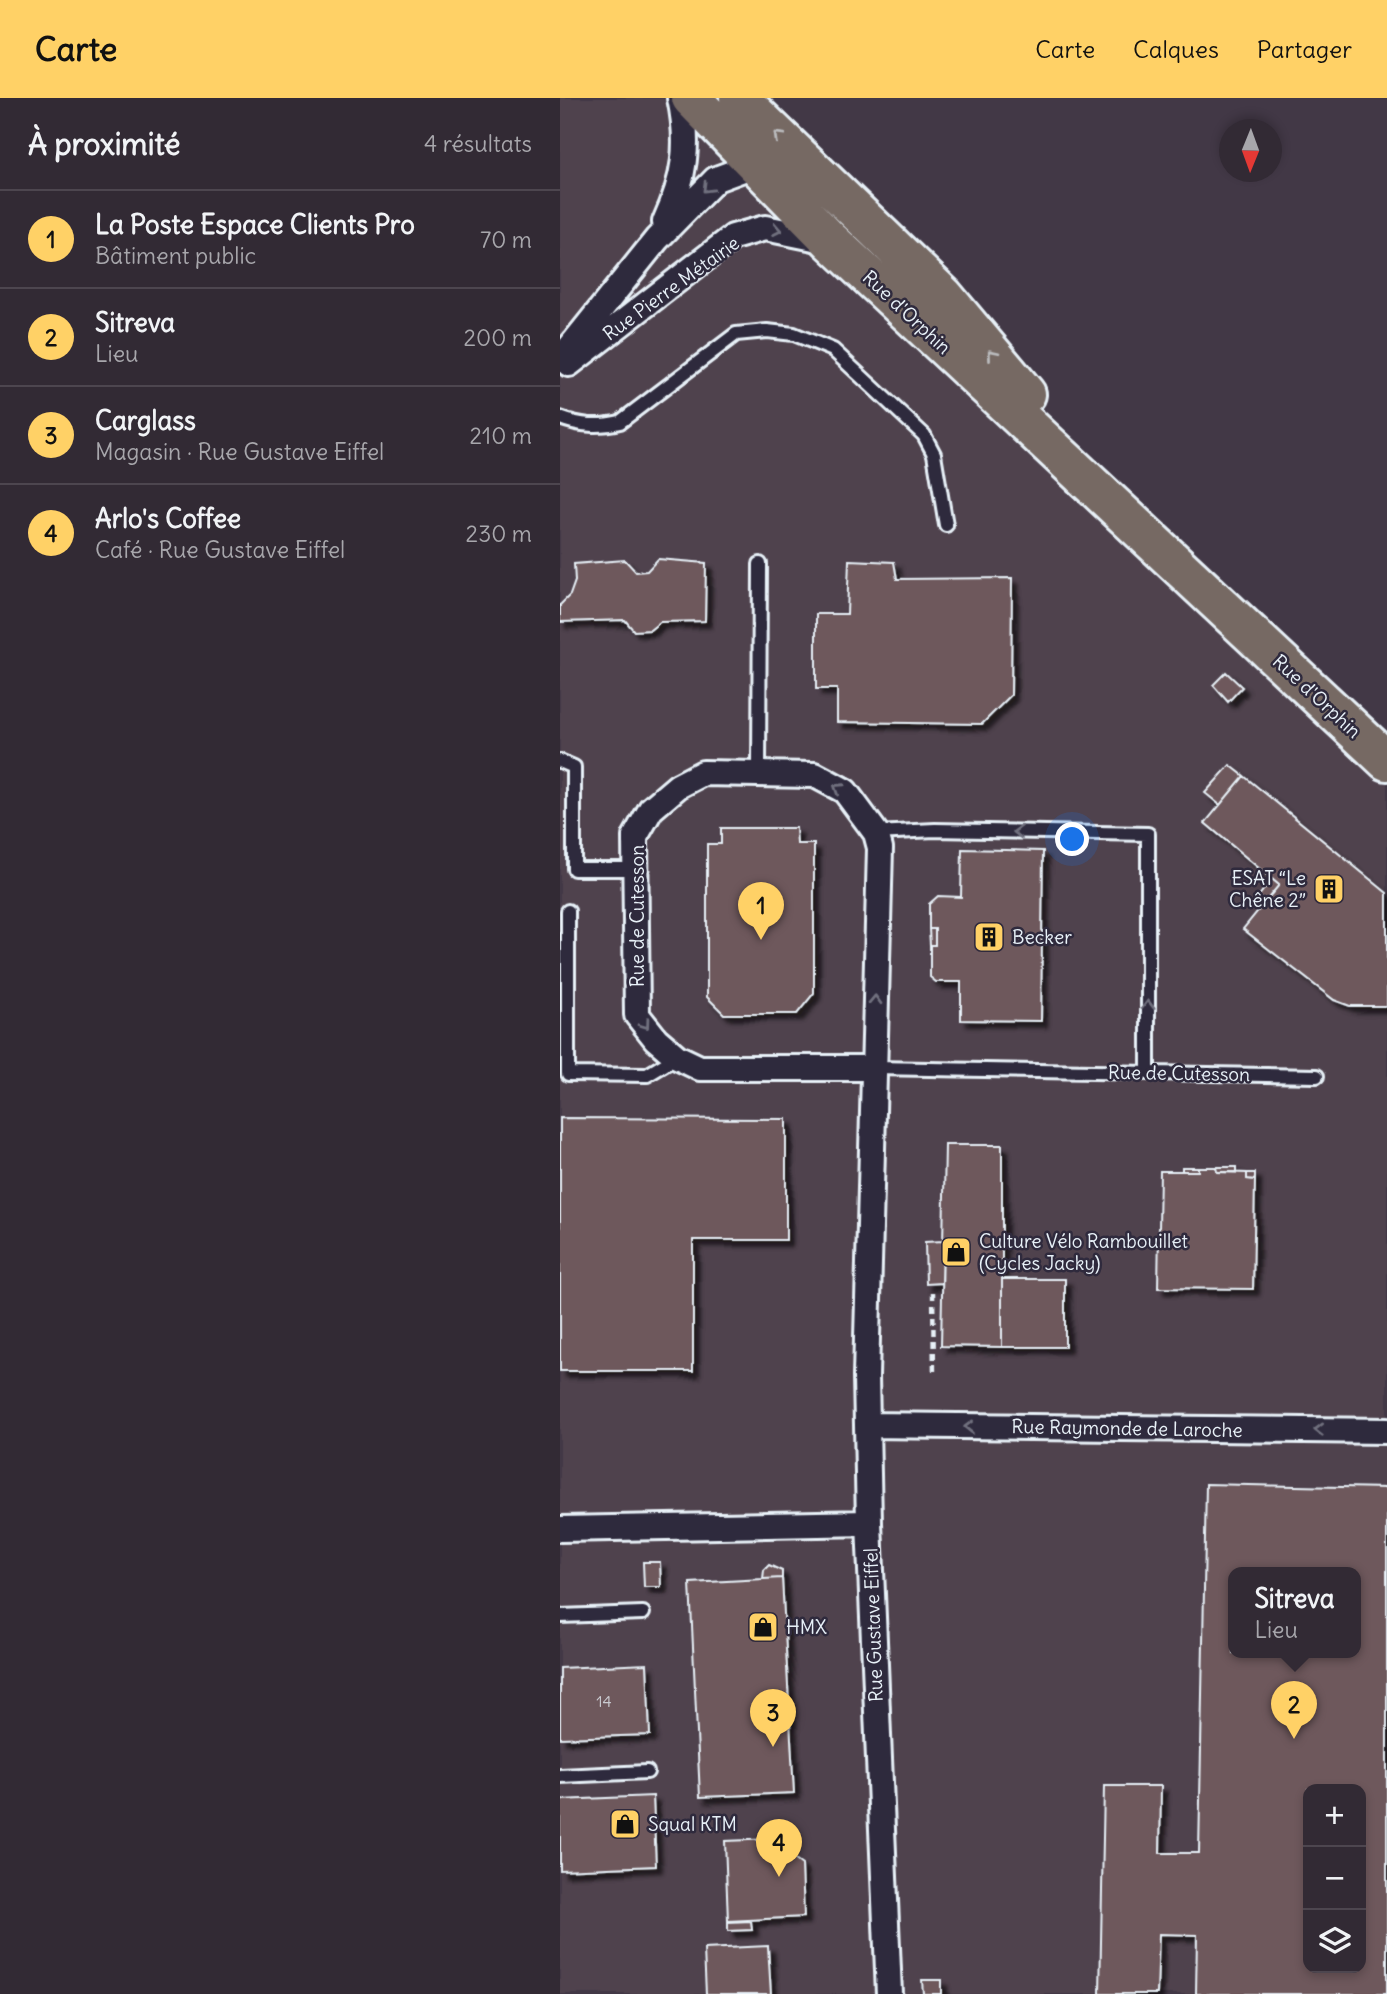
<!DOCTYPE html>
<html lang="fr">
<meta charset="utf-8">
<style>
:root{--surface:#322a34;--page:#3d3640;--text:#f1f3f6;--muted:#a8a7ac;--line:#4d464f;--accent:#ffd166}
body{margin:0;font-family:Delius,sans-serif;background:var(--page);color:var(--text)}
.controls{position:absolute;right:21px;bottom:21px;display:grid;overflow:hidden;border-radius:14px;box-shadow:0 4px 10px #0003}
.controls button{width:63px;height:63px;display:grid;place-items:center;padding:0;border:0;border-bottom:2px solid var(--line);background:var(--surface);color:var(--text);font:35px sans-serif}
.compass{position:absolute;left:659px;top:21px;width:63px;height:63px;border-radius:50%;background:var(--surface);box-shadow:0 4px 10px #0003;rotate:181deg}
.you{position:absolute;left:513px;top:742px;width:24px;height:24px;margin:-18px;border:5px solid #fff;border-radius:50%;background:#1a73e8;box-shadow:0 0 0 10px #1a73e833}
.badge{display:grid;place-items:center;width:46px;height:46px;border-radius:50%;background:var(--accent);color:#111;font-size:23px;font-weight:700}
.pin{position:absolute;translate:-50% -58px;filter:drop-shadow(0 2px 4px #0008)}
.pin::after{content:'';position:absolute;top:37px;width:24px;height:21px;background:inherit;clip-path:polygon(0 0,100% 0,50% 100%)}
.popup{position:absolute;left:668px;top:1469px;width:133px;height:91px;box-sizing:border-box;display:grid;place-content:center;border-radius:14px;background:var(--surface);filter:drop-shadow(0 2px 5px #0005);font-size:23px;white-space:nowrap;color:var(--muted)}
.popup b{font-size:26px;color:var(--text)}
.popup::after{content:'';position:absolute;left:50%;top:100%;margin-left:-14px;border:14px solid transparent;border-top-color:var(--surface)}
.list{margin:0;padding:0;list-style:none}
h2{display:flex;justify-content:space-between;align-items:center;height:91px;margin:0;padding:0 28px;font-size:30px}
h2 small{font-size:23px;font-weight:400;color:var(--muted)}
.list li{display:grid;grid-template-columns:46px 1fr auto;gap:21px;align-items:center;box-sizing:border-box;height:98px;padding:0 28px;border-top:2px solid var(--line)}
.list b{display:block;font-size:26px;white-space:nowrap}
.list p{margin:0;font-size:23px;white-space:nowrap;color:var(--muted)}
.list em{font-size:23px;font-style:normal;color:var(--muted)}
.icon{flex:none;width:38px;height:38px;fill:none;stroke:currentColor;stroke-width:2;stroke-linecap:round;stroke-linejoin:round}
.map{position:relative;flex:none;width:827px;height:1896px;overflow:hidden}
header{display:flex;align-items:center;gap:42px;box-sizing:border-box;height:98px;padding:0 35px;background:var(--accent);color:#111}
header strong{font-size:33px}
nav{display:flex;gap:38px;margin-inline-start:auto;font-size:24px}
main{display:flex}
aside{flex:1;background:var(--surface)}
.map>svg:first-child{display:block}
.built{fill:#4f424d;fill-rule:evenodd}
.building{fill:#6e595c;stroke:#e8f1f8;stroke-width:2;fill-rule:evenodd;filter:url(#shadow)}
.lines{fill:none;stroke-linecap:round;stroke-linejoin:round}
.service-casing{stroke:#e8f1f8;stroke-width:18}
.minor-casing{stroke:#e8f1f8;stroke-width:30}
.primary-casing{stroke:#e8f1f8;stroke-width:44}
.path{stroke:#e8f1f8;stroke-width:4.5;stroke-dasharray:7 5;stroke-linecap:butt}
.service{stroke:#2f2a3d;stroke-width:12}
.minor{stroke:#2f2a3d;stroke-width:24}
.primary{stroke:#766964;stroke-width:38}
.oneway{stroke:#babbbd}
.oneway2{stroke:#70707e}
.labels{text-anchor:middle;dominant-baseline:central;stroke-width:5;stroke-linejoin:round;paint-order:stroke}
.number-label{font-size:16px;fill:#cacbd1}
.street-label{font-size:19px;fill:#e8f1f8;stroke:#2f2a3d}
.poi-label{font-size:19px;fill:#e8f1f8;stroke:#2f2a3d;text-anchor:start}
</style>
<header>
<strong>Carte</strong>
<nav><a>Carte</a><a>Calques</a><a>Partager</a></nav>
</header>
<main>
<aside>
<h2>À proximité<small>4 résultats</small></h2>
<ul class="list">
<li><span class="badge">1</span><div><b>La Poste Espace Clients Pro</b><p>Bâtiment public</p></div><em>70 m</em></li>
<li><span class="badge">2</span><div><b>Sitreva</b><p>Lieu</p></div><em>200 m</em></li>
<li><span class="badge">3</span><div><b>Carglass</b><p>Magasin · Rue Gustave Eiffel</p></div><em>210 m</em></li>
<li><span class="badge">4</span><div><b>Arlo's Coffee</b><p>Café · Rue Gustave Eiffel</p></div><em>230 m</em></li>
</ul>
</aside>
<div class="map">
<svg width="827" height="1896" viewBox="0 0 827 1896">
<defs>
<filter id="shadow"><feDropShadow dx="6" dy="6" stdDeviation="2" flood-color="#0009"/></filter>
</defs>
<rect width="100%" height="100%" fill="#423846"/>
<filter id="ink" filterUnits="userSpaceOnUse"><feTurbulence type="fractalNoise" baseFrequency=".0143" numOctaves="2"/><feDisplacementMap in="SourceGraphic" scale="14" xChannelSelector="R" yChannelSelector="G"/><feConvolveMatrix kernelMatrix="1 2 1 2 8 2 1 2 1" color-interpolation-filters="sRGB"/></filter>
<g filter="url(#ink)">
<path class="built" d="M0,0H131L827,660V1896H0ZM673,1475H795V1555H673ZM748,1691H801V1870H748Z"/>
<path class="building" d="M98,461L146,465L145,523L100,524L90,532L74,533L65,522L0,524V507L10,497L15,483L14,466L65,462L76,474L87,473Z
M289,462L334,464L337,481L452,480L451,597L422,626L277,624V591H256V516H287Z
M666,574L682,589L668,604L653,587Z
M670,667L684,678L660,707L645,695Z
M684,678L827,795V908H790L774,902L683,831L719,787L645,725Z
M161,730H236L237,746H254V895L237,916H164L147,899V746H161Z
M402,751L483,753L481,923L401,922V884H376L370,879V847H375V831H369V806L378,798L401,799Z
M712,781L719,787L705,804L698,799Z
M369,831H375V847H370Z
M0,1020L226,1021V1142H133V1273H0Z
M385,1047H442V1249L381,1248Z
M622,1069H638V1073H622Z
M638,1069H656L657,1074L687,1075V1081L695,1082L693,1191L598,1190L600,1073H638Z
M656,1069H676V1074H657Z
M687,1075H695V1082L687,1081Z
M383,1143L382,1185L366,1186L365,1144Z
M442,1181H505V1249H442Z
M646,1386L827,1390V1896H636L637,1837L599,1836L597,1896H540L544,1688H601L600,1755H639ZM673,1475H795V1555H673ZM748,1691H801V1870H748Z
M83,1464H100L101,1489H84Z
M209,1467L222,1473V1480L203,1481L204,1472Z
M222,1480L234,1695L140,1699L130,1485Z
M87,1566L90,1637L0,1640V1570Z
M93,1698L96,1768L0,1772V1702Z
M213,1741L214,1762L234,1761L242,1767L244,1819L168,1823L165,1743Z
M191,1823L192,1832L168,1833V1824Z
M208,1848L211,1896H146L144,1851Z
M362,1882H381V1896H363Z"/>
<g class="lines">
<g class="service-casing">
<path id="service" d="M0,320C21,328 38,329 60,324L176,236L207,233L234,236L273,252L364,337L374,356L386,427
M0,663L14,669V771H75
M199,675L200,466
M316,735L375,732L588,736V975
M8,813V976L87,977L117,959
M314,970L757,978
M0,1518L83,1515
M0,1678L87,1674"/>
</g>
<g class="minor-casing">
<path id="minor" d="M105,124C125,80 130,47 120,0
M0,262L97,141L156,81L194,67L208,69
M9,266L173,139L205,130L269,143
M307,1327L827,1333
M309,1425L306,1278L320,750L316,735L285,693L255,677L143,675L118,688L91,711L75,739L77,917L96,941L117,959L140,970H314
M0,1431L309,1425L329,1896"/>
</g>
<g class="primary-casing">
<path id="primary" d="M131,0L271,143L827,663
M179,0L384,198L466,296"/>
</g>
<path class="path" d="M373,1194L374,1278"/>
<use href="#service" class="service"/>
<use href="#minor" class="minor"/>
<use href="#primary" class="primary"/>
</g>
<defs><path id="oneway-chevron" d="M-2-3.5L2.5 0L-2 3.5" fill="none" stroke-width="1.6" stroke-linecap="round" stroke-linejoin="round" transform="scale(1.75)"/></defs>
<g class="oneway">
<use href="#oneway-chevron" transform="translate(218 38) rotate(-136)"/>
<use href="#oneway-chevron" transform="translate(432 256) rotate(-130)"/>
</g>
<g class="oneway2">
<use href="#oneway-chevron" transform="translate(147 90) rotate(135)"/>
<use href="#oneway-chevron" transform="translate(217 132) rotate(11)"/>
<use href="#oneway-chevron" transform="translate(278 690) rotate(-147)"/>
<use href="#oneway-chevron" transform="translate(458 734) rotate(-179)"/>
<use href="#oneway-chevron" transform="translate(315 902) rotate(-88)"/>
<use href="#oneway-chevron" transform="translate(588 907) rotate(-90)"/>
<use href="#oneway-chevron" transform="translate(85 926) rotate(54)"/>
<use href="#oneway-chevron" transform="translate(409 1329) rotate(-179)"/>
<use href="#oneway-chevron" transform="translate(759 1332) rotate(-179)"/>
</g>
</g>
<defs>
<g id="building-square" transform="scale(1.575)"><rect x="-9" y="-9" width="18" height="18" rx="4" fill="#ffd166" stroke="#2f2a3d"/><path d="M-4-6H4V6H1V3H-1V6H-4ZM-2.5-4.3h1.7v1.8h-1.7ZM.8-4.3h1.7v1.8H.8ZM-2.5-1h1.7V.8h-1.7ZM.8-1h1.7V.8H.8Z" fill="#111"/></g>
<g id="shop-square" transform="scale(1.575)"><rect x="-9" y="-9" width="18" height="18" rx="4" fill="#ffd166" stroke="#2f2a3d"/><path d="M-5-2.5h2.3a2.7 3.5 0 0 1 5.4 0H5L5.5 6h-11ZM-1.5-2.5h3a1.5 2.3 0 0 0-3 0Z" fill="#111"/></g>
</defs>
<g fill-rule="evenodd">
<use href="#building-square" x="769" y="791"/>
<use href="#building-square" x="429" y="839"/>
<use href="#shop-square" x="396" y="1154"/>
<use href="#shop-square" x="203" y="1529"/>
<use href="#shop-square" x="65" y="1726"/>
</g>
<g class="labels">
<g class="number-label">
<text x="44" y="1603">14</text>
</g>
<g class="street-label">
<text transform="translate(111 190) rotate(-36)">Rue Pierre Métairie</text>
<text transform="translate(347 214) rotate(43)">Rue d'Orphin</text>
<text transform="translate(757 598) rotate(43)">Rue d'Orphin</text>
<text transform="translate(77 818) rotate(-90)">Rue de Cutesson</text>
<text transform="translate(619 975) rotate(1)">Rue de Cutesson</text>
<text transform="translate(567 1330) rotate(1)">Rue Raymonde de Laroche</text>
<text transform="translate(313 1527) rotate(-92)">Rue Gustave Eiffel</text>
</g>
<g class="poi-label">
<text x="746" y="780" text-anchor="end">ESAT “Le<tspan x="746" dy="22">Chêne 2”</tspan></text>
<text x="452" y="839">Becker</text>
<text x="419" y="1143">Culture Vélo Rambouillet<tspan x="419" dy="22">(Cycles Jacky)</tspan></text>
<text x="226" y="1529">HMX</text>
<text x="88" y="1726">Squal KTM</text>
</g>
</g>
</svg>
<div class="controls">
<button>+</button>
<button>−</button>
<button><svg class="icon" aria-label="layers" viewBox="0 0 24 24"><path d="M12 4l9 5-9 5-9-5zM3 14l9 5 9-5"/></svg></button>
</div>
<svg class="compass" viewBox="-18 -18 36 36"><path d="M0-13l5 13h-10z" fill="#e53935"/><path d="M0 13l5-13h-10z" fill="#a8a7ac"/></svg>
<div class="you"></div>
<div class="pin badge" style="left:201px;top:842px">1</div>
<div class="pin badge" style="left:734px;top:1641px">2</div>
<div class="popup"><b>Sitreva</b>Lieu</div>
<div class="pin badge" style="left:213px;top:1649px">3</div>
<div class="pin badge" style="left:219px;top:1779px">4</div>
</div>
</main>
